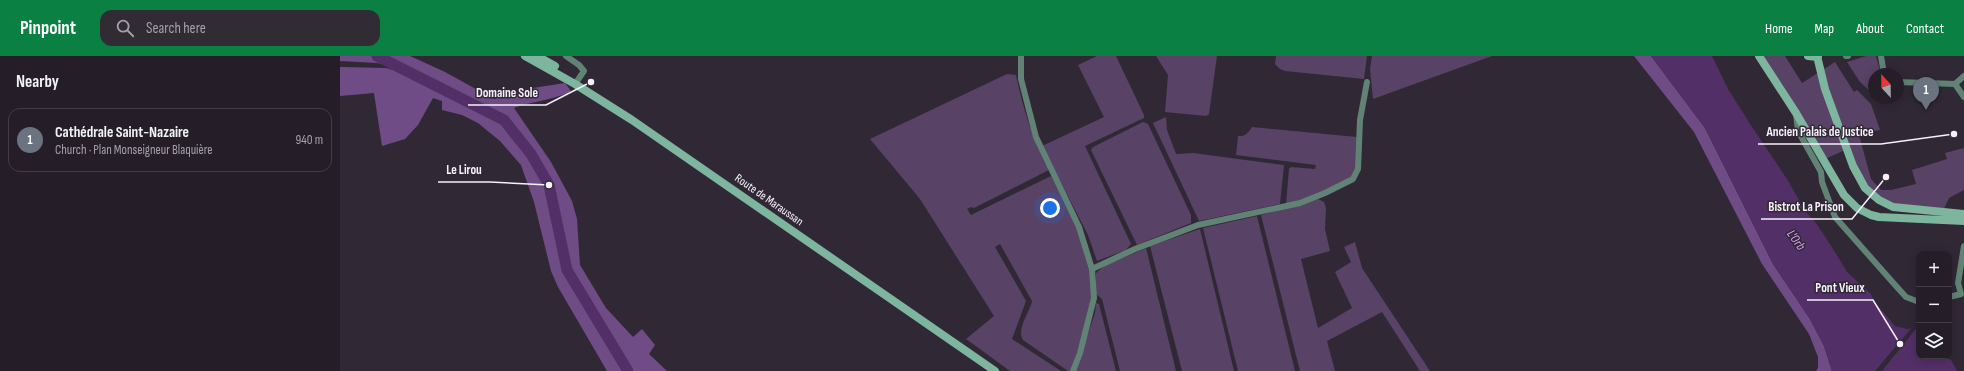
<!DOCTYPE html>
<meta charset="utf-8">
<style>
:root{--surface:#251e28;--page:#312b34;--text:#f1f3f6;--muted:#a3a2a8;--line:#423c45;--accent:#0b8043}
body{margin:0;font-family:"Sofia Sans Condensed",sans-serif;background:var(--page);color:var(--text)}
.controls{position:absolute;right:12px;bottom:12px;display:grid;overflow:hidden;border-radius:8px;box-shadow:0 2px 10px #0003}
.controls button{width:36px;height:36px;display:grid;place-items:center;padding:0;border:0;border-bottom:1px solid var(--line);background:var(--surface);color:var(--text);font:20px sans-serif}
.compass{position:absolute;left:1528px;top:12px;width:36px;height:36px;border-radius:50%;background:var(--surface);box-shadow:0 2px 10px #0003;rotate:338deg}
.you{position:absolute;left:710px;top:152px;width:14px;height:14px;margin:-10px;border:3px solid #fff;border-radius:50%;background:#1a73e8;box-shadow:0 0 0 6px #1a73e833}
.badge{display:grid;place-items:center;width:26px;height:26px;border-radius:50%;background:var(--accent);color:#fff;font-size:13px;font-weight:700}
.pin{position:absolute;translate:-50% -33px;filter:drop-shadow(0 1px 2px #0008)}
.pin::after{content:'';position:absolute;top:21px;width:14px;height:12px;background:inherit;clip-path:polygon(0 0,100% 0,50% 100%)}
.list{margin:0;padding:0;list-style:none}
h2{display:flex;justify-content:space-between;align-items:center;height:52px;margin:0;padding:0 16px;font-size:17px}
h2 small{font-size:13px;font-weight:400;color:var(--muted)}
.list li{display:grid;grid-template-columns:26px 1fr auto;gap:12px;align-items:center;box-sizing:border-box;height:64px;margin:0 8px 8px;padding:0 8px;border:1px solid var(--line);border-radius:12px}
.list b{display:block;font-size:15px;white-space:nowrap}
.list p{margin:0;font-size:13px;white-space:nowrap;color:var(--muted)}
.list em{font-size:13px;font-style:normal;color:var(--muted)}
.icon{flex:none;width:22px;height:22px;fill:none;stroke:currentColor;stroke-width:2;stroke-linecap:round;stroke-linejoin:round}
.map{position:relative;flex:none;width:1624px;height:315px;overflow:hidden}
header{display:flex;align-items:center;gap:24px;box-sizing:border-box;height:56px;padding:0 20px;background:var(--accent);color:#fff}
header strong{font-size:19px}
nav{display:flex;gap:22px;margin-inline-start:auto;font-size:14px}
.search{width:280px;height:36px;background:var(--page);display:flex;align-items:center;gap:10px;box-sizing:border-box;padding:0 14px;border-radius:12px;color:var(--muted);font-size:15px}
main{display:flex}
aside{flex:1;background:var(--surface)}
.map>svg:first-child{display:block}
.green{fill:#584266}
.forest{fill:#704c86}
.water{fill:#532f67}
.pier{fill:#312836}
.lines{fill:none;stroke-linecap:round;stroke-linejoin:round}
.river{stroke:#532f67;stroke-width:11}
.street{stroke:#618375;stroke-width:6}
.secondary{stroke:#7db59e;stroke-width:8}
.labels{text-anchor:middle;dominant-baseline:central;stroke-width:3;stroke-linejoin:round;paint-order:stroke}
.street-label{font-size:12px;fill:#f6f0fa;stroke:#312836}
.water-label{font-size:13px;font-style:italic;fill:#daa5fa;stroke:#312836}
.leader{fill:none;stroke:#f6f0fa;stroke-width:1.5}
.callout-dot{fill:#f6f0fa;stroke:#312836;stroke-width:1.5}
.callout-label{font-size:13px;text-anchor:middle;font-weight:bold;fill:#f6f0fa;stroke:#312836;stroke-width:3;stroke-linejoin:round;paint-order:stroke}
</style>
<header>
<strong>Pinpoint</strong>
<div class="search"><svg class="icon" aria-label="search" viewBox="0 0 24 24"><circle cx="10" cy="10" r="6"/><path d="M15 15l6 6"/></svg>Search here</div>
<nav><a>Home</a><a>Map</a><a>About</a><a>Contact</a></nav>
</header>
<main>
<aside>
<h2>Nearby<small></small></h2>
<ul class="list">
<li><span class="badge" style="background:#6b7280">1</span><div><b>Cathédrale Saint-Nazaire</b><p>Church · Plan Monseigneur Blaquière</p></div><em>940 m</em></li>
</ul>
</aside>
<div class="map">
<svg width="1624" height="315" viewBox="0 0 1624 315">
<rect width="100%" height="100%" fill="#312836"/>
<path class="green" d="M757,0H776L804,59V62L745,90L791,188L786,194L757,205L748,179L702,90L764,61L738,9Z
M816,0H877L869,58L866,60L825,56L828,19Z
M936,0H1027L1024,23L945,15L940,13L935,8Z
M1032,0H1152L1033,43L1030,13Z
M1419,0H1445L1462,27L1495,6L1514,36L1517,34L1531,48L1540,74L1521,77L1519,79L1531,123L1541,134H1551L1576,128L1572,114L1607,103L1605,97L1624,92V134L1609,142L1602,157L1560,153L1531,137L1507,93L1483,104Z
M1526,0H1536L1541,18H1534V39L1520,26L1507,6Z
M667,18L676,19C683,53 693,84 709,114L634,152L631,151L627,153L631,159L711,120L713,123C731,156 757,204 751,244C747,268 739,292 731,315H728L683,284C676,273 690,256 692,245L660,188L655,191L686,245L672,283L721,315H670L626,283L654,260L580,143L530,83Z
M826,61L827,74L836,98L853,97L944,109L940,148L859,165L813,67Z
M803,66L808,68L851,159V167L797,189L751,94L753,91Z
M912,71L1017,81L1016,119L981,138L946,148L949,113L951,111L975,113L976,109L896,99L898,80C905,81 908,77 912,71Z
M978,143L984,146L986,152L985,173L990,195L961,203L978,272L1012,252L995,216L1011,206L1004,191L1015,186L1022,212L1090,315H1080L1042,256L987,285L995,315H960L921,159Z
M917,160L955,315H898L863,172Z
M860,173L894,315H842L810,190Z
M806,192L836,315H780L762,243L756,238V217L764,210Z
M756,247L759,248L776,315H735L755,257Z"/>
<path class="forest" d="M0,0H70L105,16L154,43L193,32L225,27L231,35C225,41 186,47 174,52L211,106L232,145L237,163L240,209L266,252L293,281L302,273L315,289L309,298L327,315H267L218,231L211,215L194,146L181,109L160,85L138,67L122,59L102,54V45L93,42L78,69L65,83L42,90L34,37L0,40V11L46,12L61,16L161,62L162,59L67,13L37,7L0,5Z
M1294,0H1311L1365,72L1433,208L1470,263L1484,290L1492,315H1476L1478,312V301L1469,278L1422,208L1354,76Z"/>
<path class="water" d="M1311,0H1372L1388,33L1412,71L1447,123L1466,156L1476,167L1495,196L1507,216L1531,238L1534,245L1555,270L1567,273L1579,271V300H1603L1611,304L1617,315H1492L1484,290L1470,263L1433,208L1365,72Z"/>
<path class="pier" d="M1579,269L1542,315H1535L1573,270Z"/>
<g class="lines">
<path class="river" d="M37,0L164,64L191,98L209,129L227,214L288,315"/>
<path class="street" d="M226,0L239,9L244,15L235,28
M681,0V23L696,81L739,171L752,213
M1506,0H1508
M1541,0L1544,18
M1558,26L1615,28L1624,41
M1615,28L1624,20
M1456,58L1458,75L1481,116L1482,126L1495,161L1556,230L1566,241L1579,246
M1621,238L1618,227L1624,190
M1609,241L1621,238
M733,315L740,297L754,242L752,213L795,193L858,169L960,147L985,137L1013,123L1018,113L1020,64L1027,26"/>
<path class="secondary" d="M185,0L235,28L292,64L655,315
M197,0L215,10
M1419,0L1456,57L1504,139L1517,152L1531,159L1539,161L1624,165
M1468,0L1478,1
M1477,0L1485,33L1513,110L1525,132L1539,144L1553,151L1624,158"/>
</g>
<g class="labels">
<g class="street-label">
<text transform="translate(429 144) rotate(35)">Route de Maraussan</text>
</g>
<g class="water-label">
<text transform="translate(1456 184) rotate(54)">L'Orb</text>
</g>
</g>
<path class="leader" d="M251 26L206 49H128M1614 78L1541 88H1418M209 129L150 126H98M1546 121L1512 163H1421M1560 288L1533 244H1467"/>
<g class="callout-dot">
<circle cx="251" cy="26" r="4"/>
<circle cx="1614" cy="78" r="4"/>
<circle cx="209" cy="129" r="4"/>
<circle cx="1546" cy="121" r="4"/>
<circle cx="1560" cy="288" r="4"/>
</g>
<g class="callout-label">
<text x="167" y="41">Domaine Sole</text>
<text x="1480" y="80">Ancien Palais de Justice</text>
<text x="124" y="118">Le Lirou</text>
<text x="1466" y="155">Bistrot La Prison</text>
<text x="1500" y="236">Pont Vieux</text>
</g>
</svg>
<div class="controls">
<button>+</button>
<button>−</button>
<button><svg class="icon" aria-label="layers" viewBox="0 0 24 24"><path d="M12 4l9 5-9 5-9-5zM3 14l9 5 9-5"/></svg></button>
</div>
<svg class="compass" viewBox="-18 -18 36 36"><path d="M0-13l5 13h-10z" fill="#e53935"/><path d="M0 13l5-13h-10z" fill="#a3a2a8"/></svg>
<div class="you"></div>
<div class="pin badge" style="left:1586px;top:54px;background:#6b7280">1</div>
</div>
</main>
